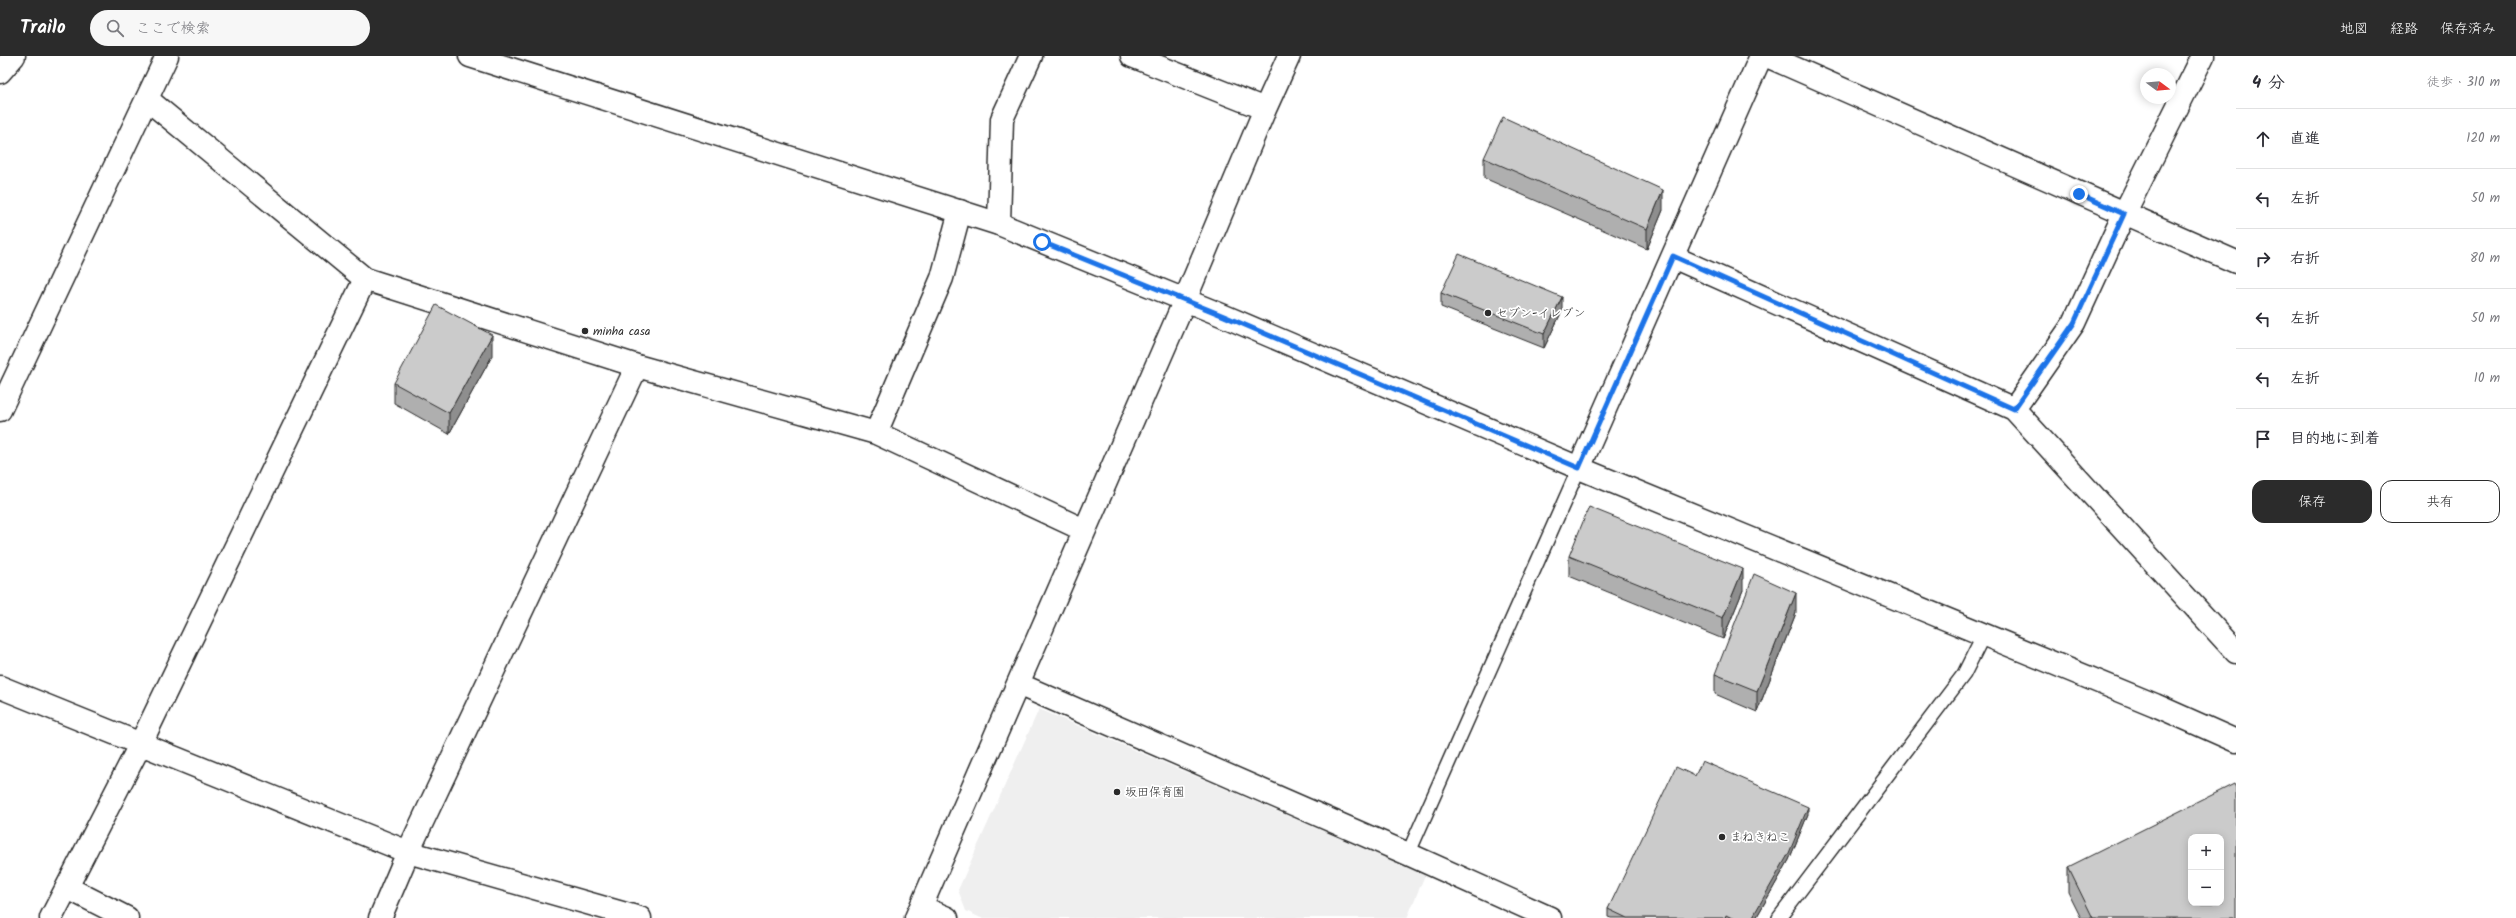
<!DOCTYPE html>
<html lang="ja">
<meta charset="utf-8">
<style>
:root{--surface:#fff;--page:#f7f7f7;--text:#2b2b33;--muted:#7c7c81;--line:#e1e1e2;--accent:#2b2b2b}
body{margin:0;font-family:Kalam,"Klee One",sans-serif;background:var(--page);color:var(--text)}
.controls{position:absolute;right:12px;bottom:12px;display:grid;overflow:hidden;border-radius:8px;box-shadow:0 2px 10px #0003}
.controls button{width:36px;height:36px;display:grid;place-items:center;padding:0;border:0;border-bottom:1px solid var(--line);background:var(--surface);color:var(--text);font:20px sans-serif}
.compass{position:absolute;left:2140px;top:12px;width:36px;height:36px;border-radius:50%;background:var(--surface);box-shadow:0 2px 10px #0003;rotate:106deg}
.stop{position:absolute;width:12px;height:12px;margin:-9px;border:3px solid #1a73e8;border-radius:50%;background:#fff}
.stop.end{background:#1a73e8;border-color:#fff;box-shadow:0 1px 4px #0008}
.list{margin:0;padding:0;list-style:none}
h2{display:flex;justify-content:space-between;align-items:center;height:52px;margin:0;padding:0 16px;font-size:17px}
h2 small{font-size:13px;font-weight:400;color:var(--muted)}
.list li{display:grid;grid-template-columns:26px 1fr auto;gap:12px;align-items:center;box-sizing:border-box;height:60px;padding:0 16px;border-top:1px solid var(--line)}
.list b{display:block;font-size:15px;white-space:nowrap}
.list em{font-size:13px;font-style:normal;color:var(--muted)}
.actions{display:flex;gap:8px;padding:12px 16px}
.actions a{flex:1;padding:9px 0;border:1px solid var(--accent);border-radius:12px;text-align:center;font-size:14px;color:var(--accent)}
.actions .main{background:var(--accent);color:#fff}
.icon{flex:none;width:22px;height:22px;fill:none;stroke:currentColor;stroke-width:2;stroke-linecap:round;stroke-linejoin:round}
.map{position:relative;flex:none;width:2236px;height:862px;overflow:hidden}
header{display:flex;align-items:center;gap:24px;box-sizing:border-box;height:56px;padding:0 20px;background:var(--accent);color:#fff}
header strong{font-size:19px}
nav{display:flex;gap:22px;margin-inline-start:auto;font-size:14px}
.search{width:280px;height:36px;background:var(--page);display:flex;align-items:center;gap:10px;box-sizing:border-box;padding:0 14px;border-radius:22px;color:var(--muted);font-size:15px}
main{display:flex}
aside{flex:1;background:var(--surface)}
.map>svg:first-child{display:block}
.built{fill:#efefef}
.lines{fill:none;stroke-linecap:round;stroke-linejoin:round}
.lane-casing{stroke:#2b2b2b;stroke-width:16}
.street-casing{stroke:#2b2b2b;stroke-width:25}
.secondary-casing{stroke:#2b2b2b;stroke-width:25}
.lane{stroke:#fff;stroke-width:13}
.street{stroke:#fff;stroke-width:22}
.secondary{stroke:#fff;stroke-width:22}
.wall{fill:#afafaf;stroke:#2b2b2b}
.shaded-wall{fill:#8e8e8e;stroke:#2b2b2b}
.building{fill:#cbcbcb;stroke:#2b2b2b;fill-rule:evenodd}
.route{stroke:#1a73e8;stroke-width:5}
.poi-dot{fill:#2b2b2b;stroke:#fff;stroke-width:1.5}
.labels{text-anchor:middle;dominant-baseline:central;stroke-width:3.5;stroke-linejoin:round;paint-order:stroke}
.poi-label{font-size:12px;fill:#2b2b2b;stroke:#fff;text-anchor:start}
</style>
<header>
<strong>Trailo</strong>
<div class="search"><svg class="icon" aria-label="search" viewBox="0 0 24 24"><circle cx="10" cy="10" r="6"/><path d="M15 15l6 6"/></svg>ここで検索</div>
<nav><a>地図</a><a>経路</a><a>保存済み</a></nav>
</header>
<main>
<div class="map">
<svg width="2236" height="862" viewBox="0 0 2236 862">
<rect width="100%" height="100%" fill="#fff"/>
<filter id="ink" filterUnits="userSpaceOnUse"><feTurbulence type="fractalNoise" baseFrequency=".025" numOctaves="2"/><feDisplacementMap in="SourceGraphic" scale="8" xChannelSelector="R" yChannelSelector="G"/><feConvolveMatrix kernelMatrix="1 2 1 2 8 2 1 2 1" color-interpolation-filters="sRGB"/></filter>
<g filter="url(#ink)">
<path class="built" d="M1039,653L1425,819L1407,862H981L966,855L958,834Z"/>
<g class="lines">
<g class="lane-casing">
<path id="lane" d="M1408,798L1579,412
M1779,862L1964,618L1983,580"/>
</g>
<g class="street-casing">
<path id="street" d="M1132,0L1265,53
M1767,0L2236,206
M0,16L14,0
M147,43L365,223L637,310L876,377L1084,474
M999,168L1002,63L1031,0
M1673,201L2014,353L2236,596
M2014,353L2074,267L2124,158L2203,0
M876,377L942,222L960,155
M1579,412L1761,0
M1018,628L1408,798L1550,862
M0,631L408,796L640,862
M68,832L127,862
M921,851L947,862
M51,862L140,689L365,223
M380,862L408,796L637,310
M916,862L1185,244L1265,53L1289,0"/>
</g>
<g class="secondary-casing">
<path id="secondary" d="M470,0L999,168L1224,260L1579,412L2155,649L2236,685
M0,354L167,0"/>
</g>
<use href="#lane" class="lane"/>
<use href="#street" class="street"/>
<use href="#secondary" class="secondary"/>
</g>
<path class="wall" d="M1484,102L1663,154L1647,193L1484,122Z
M1441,237L1562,255L1544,292L1441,251Z
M492,300L449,378L394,347V327Z
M1569,500L1743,534L1723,583L1569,520Z
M1796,557L1757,656L1715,638V618Z
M1695,720L1808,758L1789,804L1756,862H1611L1608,861V853Z
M2068,811L2236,862H2081L2068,836Z"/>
<path class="shaded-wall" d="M1663,134V154L1647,193V173Z
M1562,241V255L1544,292V278Z
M492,279V300L449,378V357Z
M1743,513V534L1723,583V562Z
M1796,537V557L1757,656V635Z
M1808,751V758L1789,804L1756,862H1752Z"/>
<path class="building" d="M1503,61L1663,134L1647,173L1484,102Z
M1459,198L1562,241L1544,278L1441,237Z
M436,249L492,279L449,357L394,327Z
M1589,451L1743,513L1723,562L1569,500Z
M1754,518L1796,537L1757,635L1715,618Z
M1702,705L1808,751L1789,797L1752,862H1732L1726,859L1725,862H1627L1608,853L1676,711L1695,720Z
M2234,728L2236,732V862H2093L2068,811ZM2191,781H2221V847H2191Z"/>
</g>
<g class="lines" filter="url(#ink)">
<path class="route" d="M1042,186L1224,260L1579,412L1673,200L2014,353L2074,267L2124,158L2079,138"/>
</g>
<g class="poi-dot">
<circle cx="1488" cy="257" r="4"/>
<circle cx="585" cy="275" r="4"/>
<circle cx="1117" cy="736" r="4"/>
<circle cx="1722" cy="781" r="4"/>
</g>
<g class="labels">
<g class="poi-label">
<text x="1496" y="257">セブン-イレブン</text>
<text x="593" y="275">minha casa</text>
<text x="1125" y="736">坂田保育園</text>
<text x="1730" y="781">まねきねこ</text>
</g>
</g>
</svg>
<div class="controls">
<button>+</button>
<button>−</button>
</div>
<svg class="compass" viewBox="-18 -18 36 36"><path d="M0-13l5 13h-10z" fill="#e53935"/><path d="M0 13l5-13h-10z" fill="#7c7c81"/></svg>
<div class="stop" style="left:1042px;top:186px"></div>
<div class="stop end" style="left:2079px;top:138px"></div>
</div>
<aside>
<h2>4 分<small>徒歩 · 310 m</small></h2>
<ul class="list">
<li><svg class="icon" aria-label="ahead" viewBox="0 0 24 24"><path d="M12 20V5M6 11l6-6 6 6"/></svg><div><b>直進</b></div><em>120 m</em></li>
<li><svg class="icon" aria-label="left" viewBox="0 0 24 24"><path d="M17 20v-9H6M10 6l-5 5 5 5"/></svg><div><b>左折</b></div><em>50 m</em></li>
<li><svg class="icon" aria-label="right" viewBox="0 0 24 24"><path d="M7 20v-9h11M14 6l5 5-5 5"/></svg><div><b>右折</b></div><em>80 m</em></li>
<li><svg class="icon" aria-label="left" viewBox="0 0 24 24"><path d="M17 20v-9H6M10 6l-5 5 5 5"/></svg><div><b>左折</b></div><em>50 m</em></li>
<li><svg class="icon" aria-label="left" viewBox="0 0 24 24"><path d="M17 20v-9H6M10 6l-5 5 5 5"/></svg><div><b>左折</b></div><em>10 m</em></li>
<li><svg class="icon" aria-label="arrive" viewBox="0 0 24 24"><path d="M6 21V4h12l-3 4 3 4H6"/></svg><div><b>目的地に到着</b></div></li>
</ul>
<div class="actions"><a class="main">保存</a><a>共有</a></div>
</aside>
</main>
